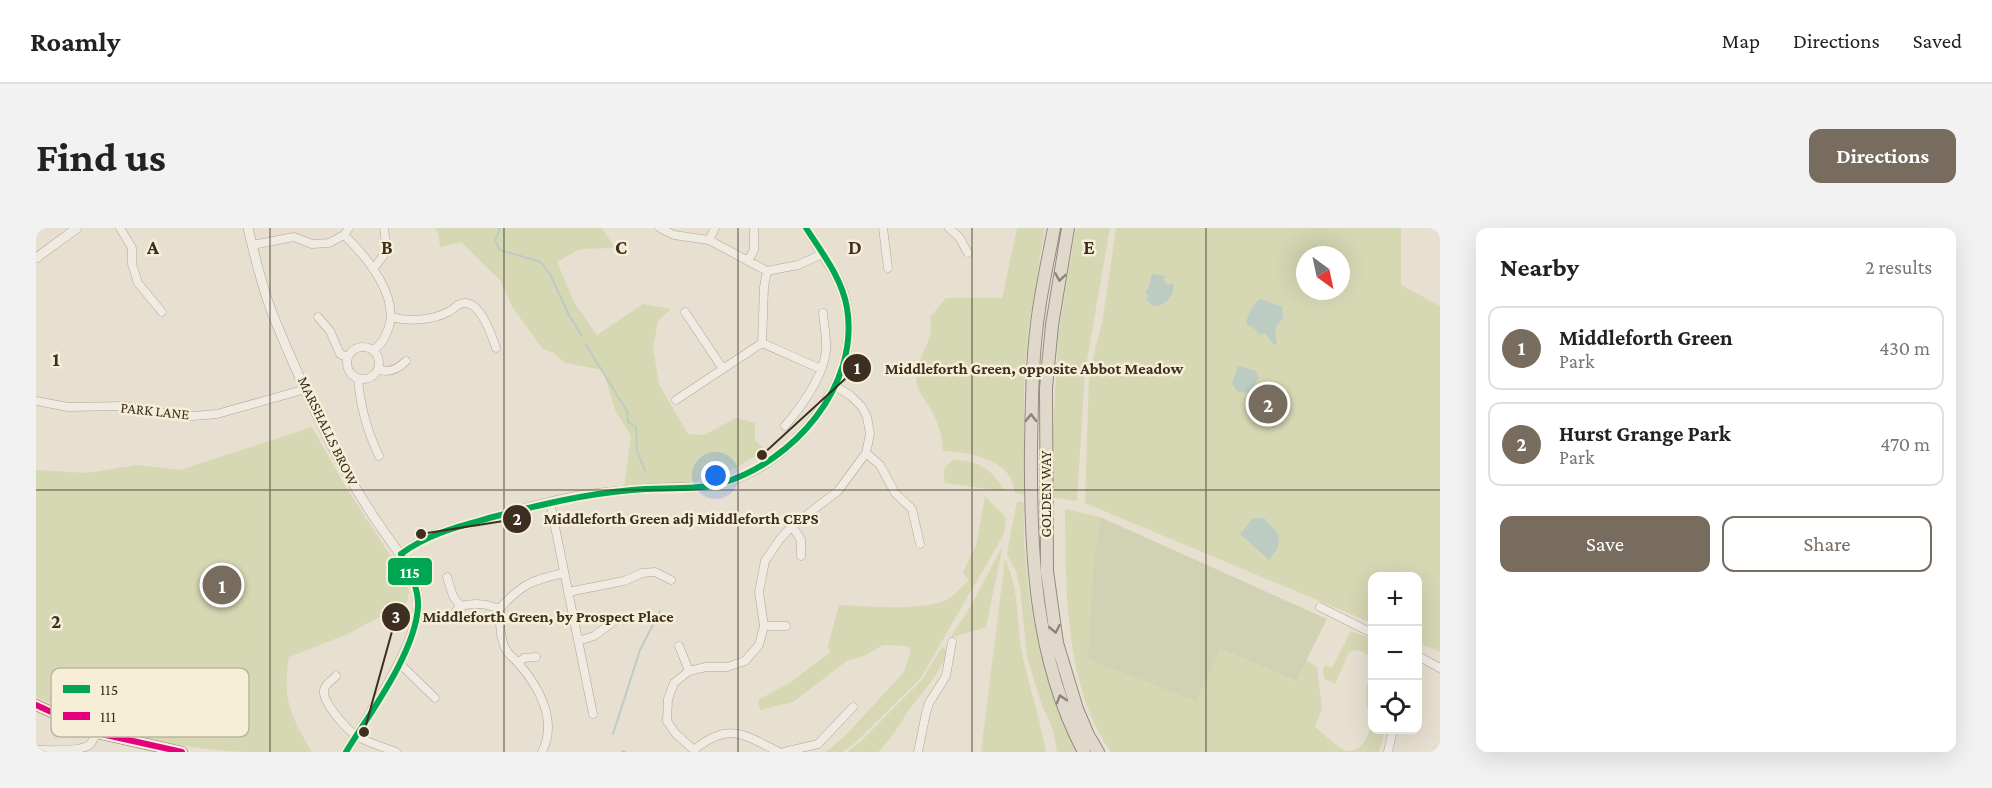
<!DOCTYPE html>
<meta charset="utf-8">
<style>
:root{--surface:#fff;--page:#f2f2f2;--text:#222;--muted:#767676;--line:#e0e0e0;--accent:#786c5e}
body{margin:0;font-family:"Crimson Pro",serif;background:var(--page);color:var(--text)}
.controls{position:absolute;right:18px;bottom:18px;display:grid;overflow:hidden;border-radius:12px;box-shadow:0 6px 24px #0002}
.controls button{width:54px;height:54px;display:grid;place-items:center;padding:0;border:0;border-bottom:2px solid var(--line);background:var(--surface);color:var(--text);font:30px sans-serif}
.compass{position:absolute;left:1260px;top:18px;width:54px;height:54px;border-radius:50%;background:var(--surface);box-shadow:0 6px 24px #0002;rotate:147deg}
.you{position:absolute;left:680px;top:248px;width:21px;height:21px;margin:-15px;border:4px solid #fff;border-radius:50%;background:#1a73e8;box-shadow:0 0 0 9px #1a73e833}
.badge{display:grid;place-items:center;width:39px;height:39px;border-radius:50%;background:var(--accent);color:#fff;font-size:20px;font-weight:700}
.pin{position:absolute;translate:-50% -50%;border:3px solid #fff;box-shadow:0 2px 6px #0006}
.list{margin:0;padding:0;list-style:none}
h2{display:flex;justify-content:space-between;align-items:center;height:78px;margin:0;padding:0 24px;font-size:26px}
h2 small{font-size:20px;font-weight:400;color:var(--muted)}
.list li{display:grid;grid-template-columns:39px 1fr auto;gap:18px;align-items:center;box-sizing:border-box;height:84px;margin:0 12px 12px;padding:0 12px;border:2px solid var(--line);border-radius:12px}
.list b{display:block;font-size:22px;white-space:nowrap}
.list p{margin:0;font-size:20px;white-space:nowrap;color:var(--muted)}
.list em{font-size:20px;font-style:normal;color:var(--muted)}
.actions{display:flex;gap:12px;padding:18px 24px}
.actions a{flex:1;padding:14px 0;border:2px solid var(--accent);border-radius:12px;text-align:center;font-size:21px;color:var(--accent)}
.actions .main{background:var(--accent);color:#fff}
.icon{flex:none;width:33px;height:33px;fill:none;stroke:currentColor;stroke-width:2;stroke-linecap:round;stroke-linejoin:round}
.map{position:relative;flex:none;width:1404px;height:524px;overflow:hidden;border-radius:12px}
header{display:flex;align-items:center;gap:36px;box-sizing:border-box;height:84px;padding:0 30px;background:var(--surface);border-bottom:2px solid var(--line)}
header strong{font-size:28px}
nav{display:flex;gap:33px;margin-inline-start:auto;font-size:21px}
.intro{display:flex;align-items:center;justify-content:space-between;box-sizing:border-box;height:144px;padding:0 36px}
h1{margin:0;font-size:42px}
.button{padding:15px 27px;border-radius:12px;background:var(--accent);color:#fff;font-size:21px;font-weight:700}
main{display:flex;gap:36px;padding:0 36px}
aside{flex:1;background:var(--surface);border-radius:12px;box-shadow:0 6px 24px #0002}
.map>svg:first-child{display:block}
.green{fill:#d6d7b3;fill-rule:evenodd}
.cemetery{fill:#d1d1b3}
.water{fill:#bcccc2}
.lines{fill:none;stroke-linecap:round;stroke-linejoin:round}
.stream{stroke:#bcccc2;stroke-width:2}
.minor-casing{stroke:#ada599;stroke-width:9}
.tertiary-casing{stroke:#ada599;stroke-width:10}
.secondary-casing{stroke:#9c958a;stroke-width:12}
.trunk-casing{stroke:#928b80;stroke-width:14}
.minor{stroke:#efebe3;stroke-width:8}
.tertiary{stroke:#efebe3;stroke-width:9}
.secondary{stroke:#efebe3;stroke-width:10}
.trunk{stroke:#e0d9cb;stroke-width:12}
.bus-1-casing{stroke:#f7eed8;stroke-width:10}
.bus-2-casing{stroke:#f7eed8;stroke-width:10}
.bus-1{stroke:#00a651;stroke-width:6}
.bus-2{stroke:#e5007d;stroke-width:6}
.oneway{stroke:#8e8476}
.grid{fill:none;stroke:#3d2e20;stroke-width:1.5;stroke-opacity:0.55}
.labels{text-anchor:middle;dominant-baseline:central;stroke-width:5;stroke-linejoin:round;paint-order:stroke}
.street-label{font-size:15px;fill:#3d2e20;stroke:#f7eed8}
.key{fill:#f7eed8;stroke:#bfb4a1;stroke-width:1.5}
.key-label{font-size:16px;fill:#3d2e20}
.grid-label{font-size:20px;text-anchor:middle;font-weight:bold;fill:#3d2e20;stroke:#f7eed8;stroke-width:5;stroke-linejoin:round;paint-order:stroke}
.leader{fill:none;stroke:#3d2e20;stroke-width:2}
.callout-dot{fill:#3d2e20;stroke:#f7eed8;stroke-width:2}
.mark-label{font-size:18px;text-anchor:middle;font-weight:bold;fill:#fff}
.callout-label{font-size:16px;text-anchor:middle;font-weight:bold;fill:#3d2e20;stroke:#f7eed8;stroke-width:5;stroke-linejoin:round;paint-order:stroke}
.line-badge{stroke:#f7eed8;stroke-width:2}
.badge-label{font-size:16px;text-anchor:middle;font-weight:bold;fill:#fff}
</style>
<header>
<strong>Roamly</strong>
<nav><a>Map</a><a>Directions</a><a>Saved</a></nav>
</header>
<div class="intro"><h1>Find us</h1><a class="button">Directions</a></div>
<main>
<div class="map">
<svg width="1404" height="524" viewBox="0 0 1404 524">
<rect width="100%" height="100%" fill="#e7e0d1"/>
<path class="green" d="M399,0H566L579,20L544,21L521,34L538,74L561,107L607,76L635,81L622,93L617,120L623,156L652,206L668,207L700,190L719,195V212L729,222L699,240L655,255L588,260L595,208L579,182L567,142L529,135L519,126L506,120L477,80L464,52L425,14L404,19L402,4Z
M981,0H1009L992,103L988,159V267L979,265C978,261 977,255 975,251C964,229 929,224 907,223C907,211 903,198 898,187C892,175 879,162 880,148C882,127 899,112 894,89L910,70H966Z
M1040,0H1074L1049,144L1041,273L1014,269L1022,107Z
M1080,0H1365V57L1404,78V424L1382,415V349H1336V395L1049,275L1053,147L1067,90ZM1269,27H1305V63H1269Z
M276,199L308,256L369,350L373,364L371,374L312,406L253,429C246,472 255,488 276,524C253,524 229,524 206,524C169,522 134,516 98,509L89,450L59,454V495L0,469V242L51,245L101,237L144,242Z
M918,232C939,231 959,242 968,263L909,255C907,243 907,238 918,232Z
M949,268L970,290L968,306L884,451L820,514L807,524H790L810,507L868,444L875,422L871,418L847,417L826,429L812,432L757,474L724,482L722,472L755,454L794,424L792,418L803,377C830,378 889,384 912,371C919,367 926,358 933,352L927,344L940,317Z
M981,273L988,275C985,352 1004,455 1041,524H1021L1017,502L1005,475L991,429L984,360L980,343L971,326Z
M1029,281L1064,289L1057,342L1055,399L1076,440L1160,472L1185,421L1259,453L1270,432L1281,439L1286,481L1279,498C1283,503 1305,522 1311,523C1326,524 1335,506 1334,493C1334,484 1329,476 1330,466C1331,453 1336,443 1335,430C1328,423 1322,420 1313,424L1299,456L1288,450L1287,442L1289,437L1296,440L1315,403L1336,411V502H1349L1343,524H1075C1028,457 1030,360 1029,281Z
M967,317L950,399L914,410L936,376Z
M969,331C984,364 980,391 986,425C993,459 1004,490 1010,524H945Z
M906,419L912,423C901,449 890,460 873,482C861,499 858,509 842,524H811L823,515L886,452Z"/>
<path class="cemetery" d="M1064,289L1291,391L1260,453L1185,421L1160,473L1052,431L1057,342Z"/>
<path class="water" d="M1116,46L1129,48L1128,52L1131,57L1138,55C1138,68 1130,78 1117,78L1110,71L1112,68L1109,62L1112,61Z
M1225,71L1246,79L1247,90C1239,99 1238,104 1241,116L1238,117L1229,105L1224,107L1219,101L1210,96C1212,86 1216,75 1225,71Z
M1202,138L1220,143L1223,150L1214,165L1202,164L1196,156Z
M1217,290H1228L1243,307L1242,320L1233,332L1204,306Z"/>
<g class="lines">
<path class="stream" d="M464,0L459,13L464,22L505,34L514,46L533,87L545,107
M550,117L591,183L592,194L600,199L601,223L609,243
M577,506L604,422L624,383
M586,523L589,524"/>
<g class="minor-casing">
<path id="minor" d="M84,0L96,20V36L102,55L126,84
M624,0L638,7L673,12L731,43L762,37L786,26
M847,0L852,40
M913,0L923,9L932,25
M308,7C331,29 366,71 351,104C348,112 344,118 337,122
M673,12L679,0
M216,17L258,9L276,16L293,15L308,7L313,0
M712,33L718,22V2
M337,41L351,23L348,0
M649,84L687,141
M282,89L294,103L304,126L311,129
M356,89C372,94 397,92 412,84C417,82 422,75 428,75C445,74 456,108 460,120
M726,115L728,59L731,43
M726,115L785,141
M311 135a16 16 0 1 1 32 0a16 16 0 1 1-32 0Z
M342,141C353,146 362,141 370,133
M322,150C324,178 331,203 343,228
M640,172L726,115
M0,173L32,179L89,178L135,186L157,188L181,186L270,161
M749,198C765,179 787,149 790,123C791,111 788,98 787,85
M830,225L844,237L859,265L876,281L884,316
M514,274L557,486
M756,298L765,312V328
M411,349L417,368L424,378
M532,364L588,353L606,345L619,344L635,352
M1284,379L1336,405
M418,386L424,378C439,375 449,375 463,381
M728,398H750
M542,413L558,408L577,394
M643,418L653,443
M1382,428L1404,440
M363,435L399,470
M482,435L488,430L500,429
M300,448C296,452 289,456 288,462C286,474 311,502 321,508C332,515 348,519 360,524
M0,522C12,522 44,524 53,517C56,515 58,509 61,505
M658,522C693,493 708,507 743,524
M506,524C522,493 503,459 483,436C479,431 473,427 470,422C464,410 464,395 463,381C486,356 496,352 528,345
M658,524V522L640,506L631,493L632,471L638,455L653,443L670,439H691L709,433L723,417L728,398L723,364L729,333L744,311L756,298L802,263L830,225L834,206L831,189L826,179L815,168L799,158
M748,524L782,516L817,479
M882,524L890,485L893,475L910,448L916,414
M1352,524L1357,502"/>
</g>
<g class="tertiary-casing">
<path id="tertiary" d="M212,0C219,29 226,60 237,87C255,132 276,177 297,220C311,247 327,273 344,298C361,323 383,346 382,378C381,417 331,490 310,524
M0,30L41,0
M365,326C389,306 418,300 447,292C481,283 515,272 549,267C574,264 600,261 625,260C637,259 650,260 662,259C721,254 768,213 796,163C814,131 819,87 803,54C793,35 781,18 770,0"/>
</g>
<g class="secondary-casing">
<path id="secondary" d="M0,477L61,505L146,524"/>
</g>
<g class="trunk-casing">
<path id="trunk" d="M1018,0C1013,27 1007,54 1003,81C996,126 996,172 995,218C994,322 998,430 1048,524
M1032,0L1016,97L1010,160L1011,343L1021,415L1041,481L1052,507L1062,524"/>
</g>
<use href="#minor" class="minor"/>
<use href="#tertiary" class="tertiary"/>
<use href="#secondary" class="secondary"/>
<use href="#trunk" class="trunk"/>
<g class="bus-1-casing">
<path id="bus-1" d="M365,326C393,305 425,298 457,289C503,277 548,266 596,262C625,259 657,263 686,255C757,234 824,158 811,80C806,50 786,25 770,0
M310,524C334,485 379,425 382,379C383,360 373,342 365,326"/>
</g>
<g class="bus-2-casing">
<path id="bus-2" d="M0,477L61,505L146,524"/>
</g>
<use href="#bus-1" class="bus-1"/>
<use href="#bus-2" class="bus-2"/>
</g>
<defs><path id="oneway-chevron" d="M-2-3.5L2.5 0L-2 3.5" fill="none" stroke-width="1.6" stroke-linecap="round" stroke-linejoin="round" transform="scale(1.5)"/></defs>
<g class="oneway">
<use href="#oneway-chevron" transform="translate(1024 49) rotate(99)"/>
<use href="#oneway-chevron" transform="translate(995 190) rotate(-89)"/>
<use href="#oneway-chevron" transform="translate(1019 401) rotate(79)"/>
<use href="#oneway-chevron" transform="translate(1025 471) rotate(-107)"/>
</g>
<path class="grid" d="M234,0V524M468,0V524M702,0V524M936,0V524M1170,0V524M0,262H1404"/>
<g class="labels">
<g class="street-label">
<text transform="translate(119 183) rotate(6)">PARK LANE</text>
<text transform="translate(292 203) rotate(64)">MARSHALLS BROW</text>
<text transform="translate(1010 266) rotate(-90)">GOLDEN WAY</text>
</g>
</g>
<rect x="15" y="440" width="198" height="69" rx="9" class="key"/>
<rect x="27" y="457" width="27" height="8" fill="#00a651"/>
<rect x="27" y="484" width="27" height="8" fill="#e5007d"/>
<g class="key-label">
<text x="64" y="467">115</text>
<text x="64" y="494">111</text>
</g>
<g class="grid-label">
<text x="117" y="26">A</text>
<text x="351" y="26">B</text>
<text x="585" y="26">C</text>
<text x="819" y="26">D</text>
<text x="1053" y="26">E</text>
<text x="20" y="138">1</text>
<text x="20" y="400">2</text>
</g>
<path class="leader" d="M726 227L821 140M385 306L481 291M328 504L360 389"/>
<g class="callout-dot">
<circle cx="726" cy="227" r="6"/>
<circle cx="385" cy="306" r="6"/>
<circle cx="328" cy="504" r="6"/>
<circle cx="821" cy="140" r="15"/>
<circle cx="481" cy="291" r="15"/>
<circle cx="360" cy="389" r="15"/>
</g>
<g class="mark-label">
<text x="821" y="146">1</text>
<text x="481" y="297">2</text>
<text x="360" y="395">3</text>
</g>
<g class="callout-label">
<text x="998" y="146">Middleforth Green, opposite Abbot Meadow</text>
<text x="645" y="296">Middleforth Green adj Middleforth CEPS</text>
<text x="512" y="394">Middleforth Green, by Prospect Place</text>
</g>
<rect class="line-badge" x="351" y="329" width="46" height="29" rx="6" fill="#00a651"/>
<g class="badge-label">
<text x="374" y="350">115</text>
</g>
</svg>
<div class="controls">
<button>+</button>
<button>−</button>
<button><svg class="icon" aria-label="locate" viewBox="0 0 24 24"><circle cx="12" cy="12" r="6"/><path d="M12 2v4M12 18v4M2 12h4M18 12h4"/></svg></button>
</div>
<svg class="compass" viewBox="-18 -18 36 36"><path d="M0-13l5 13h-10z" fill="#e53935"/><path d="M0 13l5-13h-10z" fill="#767676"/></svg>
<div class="you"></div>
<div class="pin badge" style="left:186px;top:357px">1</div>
<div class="pin badge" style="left:1232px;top:176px">2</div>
</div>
<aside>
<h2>Nearby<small>2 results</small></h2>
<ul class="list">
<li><span class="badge">1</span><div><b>Middleforth Green</b><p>Park</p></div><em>430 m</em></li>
<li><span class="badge">2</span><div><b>Hurst Grange Park</b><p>Park</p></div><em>470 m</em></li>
</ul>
<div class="actions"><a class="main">Save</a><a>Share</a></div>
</aside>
</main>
